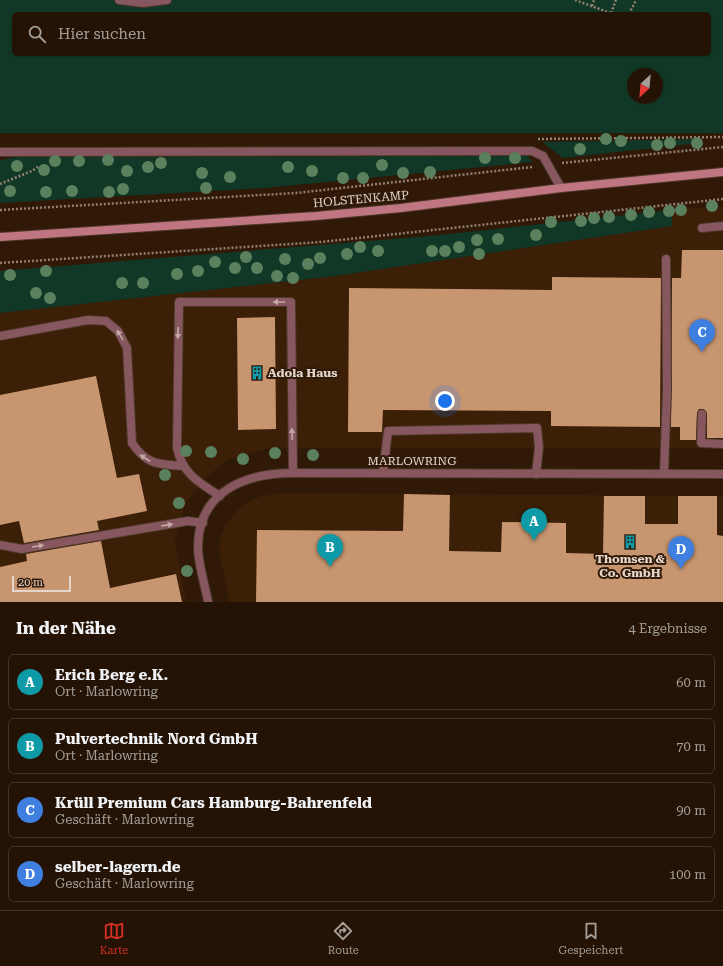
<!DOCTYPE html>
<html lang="de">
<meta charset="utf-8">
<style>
:root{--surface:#241305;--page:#2c1c0f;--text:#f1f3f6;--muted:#a39e9a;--line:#413227;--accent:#d93025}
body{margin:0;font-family:"Roboto Serif",serif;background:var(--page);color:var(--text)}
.compass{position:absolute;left:627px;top:68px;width:36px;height:36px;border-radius:50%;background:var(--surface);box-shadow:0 1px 3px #0004;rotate:206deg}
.scale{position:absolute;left:12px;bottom:10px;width:59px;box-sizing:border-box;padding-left:4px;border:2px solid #e5d5ca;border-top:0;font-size:11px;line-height:14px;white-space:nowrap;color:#e5d5ca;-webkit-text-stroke:3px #301907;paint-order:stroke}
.you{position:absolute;left:445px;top:401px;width:14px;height:14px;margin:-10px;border:3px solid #fff;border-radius:50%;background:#1a73e8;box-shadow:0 0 0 6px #1a73e833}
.badge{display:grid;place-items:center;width:26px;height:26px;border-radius:50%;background:var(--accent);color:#fff;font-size:13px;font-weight:700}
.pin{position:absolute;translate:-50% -33px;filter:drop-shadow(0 1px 2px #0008)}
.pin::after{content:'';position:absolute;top:21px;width:14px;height:12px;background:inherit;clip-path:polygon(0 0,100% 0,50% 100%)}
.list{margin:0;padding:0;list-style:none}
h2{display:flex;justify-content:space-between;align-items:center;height:52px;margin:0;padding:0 16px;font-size:17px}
h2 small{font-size:13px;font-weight:400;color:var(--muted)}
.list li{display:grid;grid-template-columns:26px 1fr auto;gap:12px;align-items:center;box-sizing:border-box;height:56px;margin:0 8px 8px;padding:0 8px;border:1px solid var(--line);border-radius:6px}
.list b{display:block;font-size:15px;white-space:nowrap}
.list p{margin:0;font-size:13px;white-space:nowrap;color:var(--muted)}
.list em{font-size:13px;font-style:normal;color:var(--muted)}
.icon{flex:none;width:22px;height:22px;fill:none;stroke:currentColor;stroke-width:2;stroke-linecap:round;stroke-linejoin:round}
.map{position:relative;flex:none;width:723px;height:602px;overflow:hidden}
.search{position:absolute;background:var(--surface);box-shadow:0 1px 3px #0004;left:12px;right:12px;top:12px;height:44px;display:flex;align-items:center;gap:10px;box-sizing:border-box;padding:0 14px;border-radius:6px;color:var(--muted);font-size:15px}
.sheet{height:308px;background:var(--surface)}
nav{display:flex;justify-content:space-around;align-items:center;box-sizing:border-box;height:56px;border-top:1px solid var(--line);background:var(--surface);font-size:11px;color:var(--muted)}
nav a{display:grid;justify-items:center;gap:2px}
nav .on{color:var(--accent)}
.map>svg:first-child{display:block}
.built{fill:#3b1f07}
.green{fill:#113826;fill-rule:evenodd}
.building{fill:#c79570}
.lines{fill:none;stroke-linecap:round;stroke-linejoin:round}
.lane-casing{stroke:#4d3726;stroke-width:10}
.street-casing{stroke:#4d3726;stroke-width:10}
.secondary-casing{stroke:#4d3726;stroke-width:10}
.path{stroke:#938071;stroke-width:2.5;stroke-dasharray:2 2;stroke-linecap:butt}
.lane{stroke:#86575e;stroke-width:8}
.street{stroke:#86575e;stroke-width:8}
.secondary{stroke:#c07582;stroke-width:8}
.tree{fill:#5a805e}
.oneway{fill:#c4a9a4}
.labels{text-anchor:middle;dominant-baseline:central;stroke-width:4;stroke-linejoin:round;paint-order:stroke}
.street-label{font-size:12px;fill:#e5d5ca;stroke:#301907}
.poi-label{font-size:12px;font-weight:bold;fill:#e5d5ca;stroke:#301907;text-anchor:start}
</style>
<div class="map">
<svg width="723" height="602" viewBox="0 0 723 602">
<rect width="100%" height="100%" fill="#301907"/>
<path class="built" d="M723,206V448H269L227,460L208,476L186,502L175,540L186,602H0V313L335,276L672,226V210Z
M282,493L723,496V602H229L219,550L221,535L226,524L236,511L247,502L261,496Z"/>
<path class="green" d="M0,0H723V133H0ZM14,14H709V54H14ZM633,74H657V98H633Z
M699,139V143L563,158L542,142Z
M527,156L533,162L265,188L0,203V160L17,157Z
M672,210V226L335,276L0,313V271L430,236Z"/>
<path class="building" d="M682,250H723V438H707V414L703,409H699L697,413L696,440H680V427H671L672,278H681Z
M552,277L661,278L660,427L551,426V411L383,410L382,432H348L349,288L552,290Z
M275,317L276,429L238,430L237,318Z
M96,376L117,478L139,474L147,511L97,521L99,530L24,543L19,521L0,525V395Z
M404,494L450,495L449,551L501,552L502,522L566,523V553L603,554L604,496H645V524H678V496H717V535L723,536V602H256L257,530L403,531Z
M101,541L110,588L176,574L182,602H0V567L27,561L26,554Z"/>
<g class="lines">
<g class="lane-casing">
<path id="lane" d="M119,0L143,3L167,0
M0,152L532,151L543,156L561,188
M702,228L723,226
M0,336L88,320L106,321L118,331L127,348L132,443C147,465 158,464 182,466
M702,414L701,443L723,444
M383,473L388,431L537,428L539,447L536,474
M664,474L667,389L666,259
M220,496C199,483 182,473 177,448L179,302H291L293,473
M0,545L22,549L188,521L203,523"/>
</g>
<g class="street-casing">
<path id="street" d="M208,602C205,584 198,565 198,547C198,491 246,473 293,473L723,474"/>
</g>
<g class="secondary-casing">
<path id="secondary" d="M0,237L316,216L401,208L561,188L723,172"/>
</g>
<path class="path" d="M575,0L613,14
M592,6L594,0
M611,13L616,0
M629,14L636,0
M538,139L723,137
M562,163L723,147
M0,184L32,171L39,166
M0,210L296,193L532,167
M0,263L321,242L723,199"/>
<use href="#lane" class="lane"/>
<use href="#street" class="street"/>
<use href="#secondary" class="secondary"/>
</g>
<g class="tree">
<circle cx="606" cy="139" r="6"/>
<circle cx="621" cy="141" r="6"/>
<circle cx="670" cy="143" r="6"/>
<circle cx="697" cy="143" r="6"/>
<circle cx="657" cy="145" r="6"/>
<circle cx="580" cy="149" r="6"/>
<circle cx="485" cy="158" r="6"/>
<circle cx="515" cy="158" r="6"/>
<circle cx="108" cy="160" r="6"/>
<circle cx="55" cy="161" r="6"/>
<circle cx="79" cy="161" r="6"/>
<circle cx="161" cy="163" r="6"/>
<circle cx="382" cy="165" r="6"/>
<circle cx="17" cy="166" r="6"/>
<circle cx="148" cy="167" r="6"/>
<circle cx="288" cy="167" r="6"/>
<circle cx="44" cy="170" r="6"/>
<circle cx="127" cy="171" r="6"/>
<circle cx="312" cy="171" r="6"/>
<circle cx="430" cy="172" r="6"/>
<circle cx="202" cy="173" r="6"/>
<circle cx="403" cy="173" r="6"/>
<circle cx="230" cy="177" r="6"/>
<circle cx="343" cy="178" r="6"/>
<circle cx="363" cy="178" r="6"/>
<circle cx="206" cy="188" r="6"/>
<circle cx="123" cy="189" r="6"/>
<circle cx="10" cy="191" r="6"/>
<circle cx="72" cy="191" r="6"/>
<circle cx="46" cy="192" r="6"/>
<circle cx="109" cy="192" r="6"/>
<circle cx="712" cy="206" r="6"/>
<circle cx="681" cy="210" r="6"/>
<circle cx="669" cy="211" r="6"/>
<circle cx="649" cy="212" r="6"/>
<circle cx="631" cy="215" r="6"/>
<circle cx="609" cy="217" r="6"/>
<circle cx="594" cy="218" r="6"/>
<circle cx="581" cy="221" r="6"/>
<circle cx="551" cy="222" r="6"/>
<circle cx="536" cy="235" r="6"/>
<circle cx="498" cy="239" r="6"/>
<circle cx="477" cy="240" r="6"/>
<circle cx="360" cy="247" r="6"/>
<circle cx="459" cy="247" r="6"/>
<circle cx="378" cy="251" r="6"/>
<circle cx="432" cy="251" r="6"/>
<circle cx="445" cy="251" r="6"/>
<circle cx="347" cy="254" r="6"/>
<circle cx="479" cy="254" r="6"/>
<circle cx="246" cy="257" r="6"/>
<circle cx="320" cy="258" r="6"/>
<circle cx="285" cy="259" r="6"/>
<circle cx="215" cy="262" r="6"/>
<circle cx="308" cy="264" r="6"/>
<circle cx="235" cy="268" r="6"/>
<circle cx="257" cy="268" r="6"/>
<circle cx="46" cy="271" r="6"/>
<circle cx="198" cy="271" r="6"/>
<circle cx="177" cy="274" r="6"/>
<circle cx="10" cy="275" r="6"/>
<circle cx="277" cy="276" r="6"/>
<circle cx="293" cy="278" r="6"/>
<circle cx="122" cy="283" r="6"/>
<circle cx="143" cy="283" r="6"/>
<circle cx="36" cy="293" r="6"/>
<circle cx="50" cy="298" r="6"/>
<circle cx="186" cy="451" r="6"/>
<circle cx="211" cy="452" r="6"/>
<circle cx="275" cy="453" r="6"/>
<circle cx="313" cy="455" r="6"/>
<circle cx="243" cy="459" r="6"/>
<circle cx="165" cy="475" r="6"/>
<circle cx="179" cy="503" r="6"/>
<circle cx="187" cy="571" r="6"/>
</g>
<defs><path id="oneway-solid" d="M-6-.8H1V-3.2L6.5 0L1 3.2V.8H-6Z"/></defs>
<g class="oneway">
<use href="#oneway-solid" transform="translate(279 302) rotate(180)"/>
<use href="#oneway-solid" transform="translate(178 333) rotate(91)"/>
<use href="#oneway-solid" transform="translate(120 335) rotate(-121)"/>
<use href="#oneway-solid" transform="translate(292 434) rotate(-91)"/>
<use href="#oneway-solid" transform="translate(145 458) rotate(-147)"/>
<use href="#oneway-solid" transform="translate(167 525) rotate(-9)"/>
<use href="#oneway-solid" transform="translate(38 546) rotate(-9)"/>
</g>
<defs>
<g id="building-bare" transform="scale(1.08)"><path d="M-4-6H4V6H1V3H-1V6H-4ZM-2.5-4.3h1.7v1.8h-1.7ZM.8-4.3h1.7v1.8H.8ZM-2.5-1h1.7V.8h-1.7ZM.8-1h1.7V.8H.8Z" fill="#0f9aa8" stroke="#301907" stroke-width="2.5" paint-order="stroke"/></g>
</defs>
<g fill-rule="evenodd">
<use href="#building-bare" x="257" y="373"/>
<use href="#building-bare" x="630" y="542"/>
</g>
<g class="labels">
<g class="street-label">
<text transform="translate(361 199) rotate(-5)">HOLSTENKAMP</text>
<text x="412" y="461">MARLOWRING</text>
</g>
<g class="poi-label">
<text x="268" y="373">Adola Haus</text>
<text x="630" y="559" text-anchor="middle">Thomsen &amp;<tspan x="630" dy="14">Co. GmbH</tspan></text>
</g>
</g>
</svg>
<svg class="compass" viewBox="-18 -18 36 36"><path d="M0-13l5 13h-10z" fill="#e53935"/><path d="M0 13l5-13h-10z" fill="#a39e9a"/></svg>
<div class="scale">20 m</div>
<div class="you"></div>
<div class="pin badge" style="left:534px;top:541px;background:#0f9aa8">A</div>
<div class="pin badge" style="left:330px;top:567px;background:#0f9aa8">B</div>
<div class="pin badge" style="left:702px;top:352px;background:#3f7fe0">C</div>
<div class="pin badge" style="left:681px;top:569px;background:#3f7fe0">D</div>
<div class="search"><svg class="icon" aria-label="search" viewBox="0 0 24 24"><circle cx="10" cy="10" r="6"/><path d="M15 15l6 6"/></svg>Hier suchen</div>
</div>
<section class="sheet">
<h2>In der Nähe<small>4 Ergebnisse</small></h2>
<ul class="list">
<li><span class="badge" style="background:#0f9aa8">A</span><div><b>Erich Berg e.K.</b><p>Ort · Marlowring</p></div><em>60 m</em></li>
<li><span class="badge" style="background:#0f9aa8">B</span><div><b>Pulvertechnik Nord GmbH</b><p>Ort · Marlowring</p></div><em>70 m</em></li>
<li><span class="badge" style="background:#3f7fe0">C</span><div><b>Krüll Premium Cars Hamburg-Bahrenfeld</b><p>Geschäft · Marlowring</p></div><em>90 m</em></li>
<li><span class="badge" style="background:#3f7fe0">D</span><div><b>selber-lagern.de</b><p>Geschäft · Marlowring</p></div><em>100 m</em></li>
</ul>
</section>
<nav>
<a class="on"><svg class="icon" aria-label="map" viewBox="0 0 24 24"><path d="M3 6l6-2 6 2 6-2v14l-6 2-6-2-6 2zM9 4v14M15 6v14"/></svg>Karte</a>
<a><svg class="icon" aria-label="directions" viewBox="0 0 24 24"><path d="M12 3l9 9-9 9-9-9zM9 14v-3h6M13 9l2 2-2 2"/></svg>Route</a>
<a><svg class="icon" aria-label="saved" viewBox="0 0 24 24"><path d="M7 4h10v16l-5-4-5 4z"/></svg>Gespeichert</a>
</nav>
